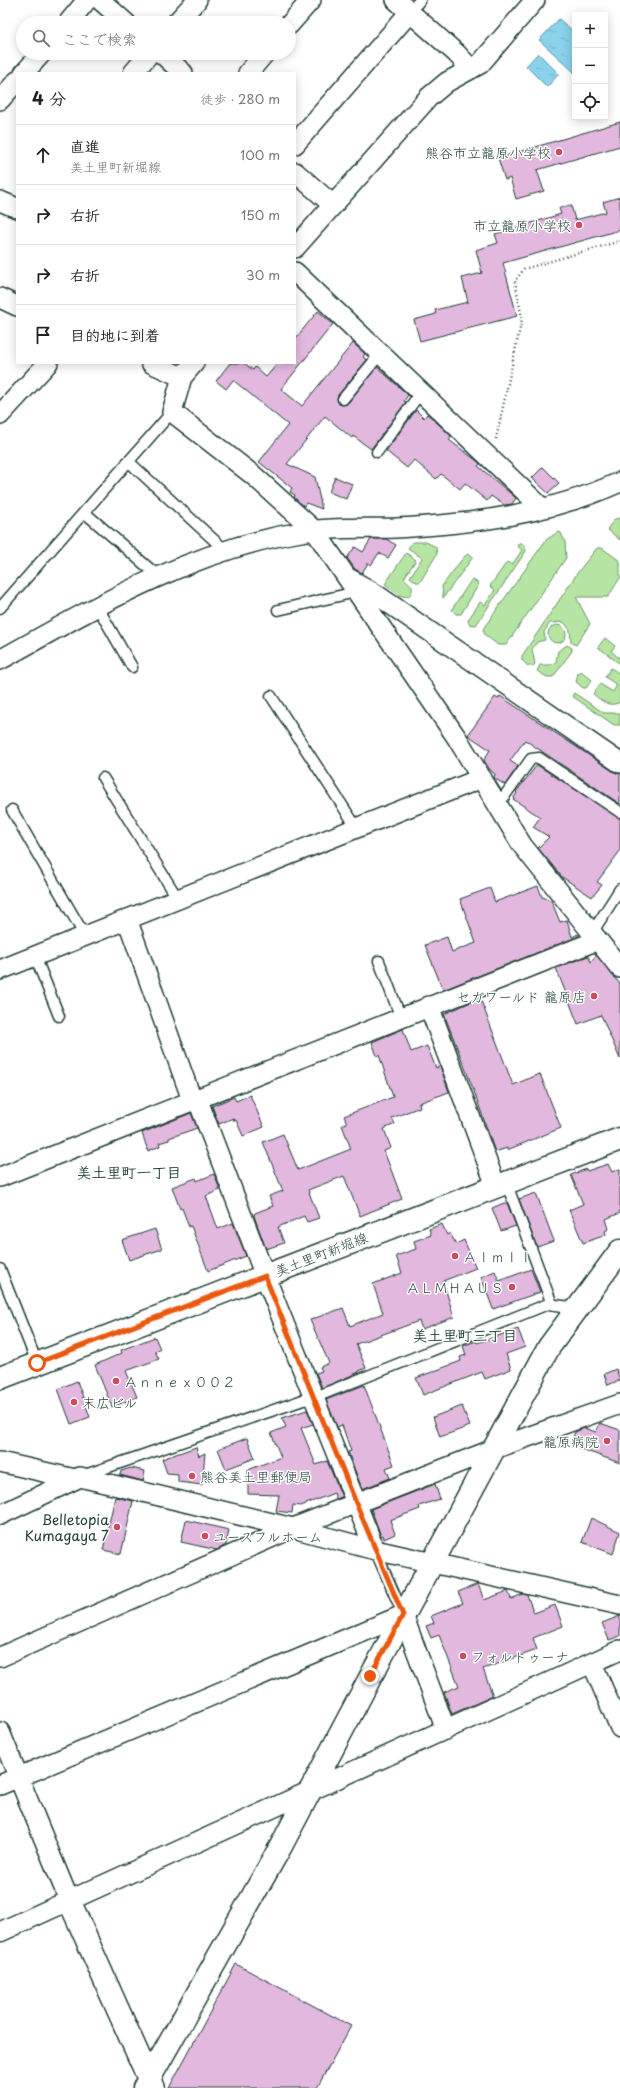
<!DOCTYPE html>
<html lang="ja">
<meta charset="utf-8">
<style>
:root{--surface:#fff;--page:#f6f6f6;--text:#222;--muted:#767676;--line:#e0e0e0}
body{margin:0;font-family:"Playpen Sans","Klee One",sans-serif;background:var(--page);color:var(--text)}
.controls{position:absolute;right:12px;top:12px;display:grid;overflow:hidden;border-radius:0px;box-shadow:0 2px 10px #0003}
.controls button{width:36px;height:36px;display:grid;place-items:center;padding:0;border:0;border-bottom:1px solid var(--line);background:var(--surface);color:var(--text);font:20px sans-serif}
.stop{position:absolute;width:12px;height:12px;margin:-9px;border:3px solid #ea580c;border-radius:50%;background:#fff}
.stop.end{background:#ea580c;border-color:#fff;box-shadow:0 1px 4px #0008}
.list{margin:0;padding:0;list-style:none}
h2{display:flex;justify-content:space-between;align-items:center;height:52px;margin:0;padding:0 16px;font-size:17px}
h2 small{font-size:13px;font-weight:400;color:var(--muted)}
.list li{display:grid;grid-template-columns:26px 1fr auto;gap:12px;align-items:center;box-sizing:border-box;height:60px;padding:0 16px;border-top:1px solid var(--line)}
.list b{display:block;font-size:15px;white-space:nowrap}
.list p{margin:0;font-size:13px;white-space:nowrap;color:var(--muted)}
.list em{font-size:13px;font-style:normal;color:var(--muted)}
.icon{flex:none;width:22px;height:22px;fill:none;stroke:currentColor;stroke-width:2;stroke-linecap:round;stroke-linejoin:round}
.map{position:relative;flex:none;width:620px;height:2088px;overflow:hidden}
.search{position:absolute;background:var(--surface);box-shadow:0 2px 10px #0003;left:16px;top:16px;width:280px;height:44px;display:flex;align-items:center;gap:10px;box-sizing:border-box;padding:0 14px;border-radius:22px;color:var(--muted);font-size:15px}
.panel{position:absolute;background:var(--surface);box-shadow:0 2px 10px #0003;left:16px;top:72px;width:280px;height:292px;border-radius:0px}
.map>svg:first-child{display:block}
.green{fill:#b6e5a3;stroke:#6a916c}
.water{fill:url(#water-ripples);stroke:#5f96a2}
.building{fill:#e2b8df;stroke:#1f3d34}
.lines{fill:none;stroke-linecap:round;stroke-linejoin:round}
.service-casing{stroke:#1f3d34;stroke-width:13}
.minor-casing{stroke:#1f3d34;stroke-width:22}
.tertiary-casing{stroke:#1f3d34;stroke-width:25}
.secondary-casing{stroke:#1f3d34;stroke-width:25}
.path{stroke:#1f3d34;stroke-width:2.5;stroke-dasharray:1 3;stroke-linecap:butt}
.service{stroke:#fff;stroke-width:10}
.minor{stroke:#fff;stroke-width:19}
.tertiary{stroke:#fff;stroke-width:22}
.secondary{stroke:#fff;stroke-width:22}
.route{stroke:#ea580c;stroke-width:5}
.poi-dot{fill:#d1495b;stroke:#fff;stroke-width:1.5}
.labels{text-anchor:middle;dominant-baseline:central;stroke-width:3;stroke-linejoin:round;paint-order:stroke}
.poi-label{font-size:14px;fill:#1f3d34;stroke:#fff;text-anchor:end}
.street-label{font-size:14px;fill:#1f3d34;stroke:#fff}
.neighbourhood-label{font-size:15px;font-weight:bold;fill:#1f3d34;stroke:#fff}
</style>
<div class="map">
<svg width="620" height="2088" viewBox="0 0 620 2088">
<defs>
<pattern id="water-ripples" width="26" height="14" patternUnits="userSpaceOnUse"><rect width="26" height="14" fill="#8ad1eb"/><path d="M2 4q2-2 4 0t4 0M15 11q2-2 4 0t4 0" fill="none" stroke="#77b4ca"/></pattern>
</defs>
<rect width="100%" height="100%" fill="#fff"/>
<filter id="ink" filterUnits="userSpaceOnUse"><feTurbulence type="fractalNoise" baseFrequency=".025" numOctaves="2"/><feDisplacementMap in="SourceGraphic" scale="8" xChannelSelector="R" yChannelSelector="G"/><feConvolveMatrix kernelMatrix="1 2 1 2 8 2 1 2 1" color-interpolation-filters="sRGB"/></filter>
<g filter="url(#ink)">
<path class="green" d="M620,518V540L607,529L615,519Z
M558,532L561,533L565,542L566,558L506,645H498L485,635L483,629L546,540Z
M413,542H426L436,547L437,554L420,582H416L410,577L422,558L408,548Z
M520,542L525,546L526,551L476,625L469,624L468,620L480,602L485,605L495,590L490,586L507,562L512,565L522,550L517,546Z
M597,548H602L620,561V578L608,597H576L590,624L576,645L571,642L570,630L564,622L550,623L544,632L545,640L537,642L532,649L535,664L533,666H528L522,660V656L578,572Z
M406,553L416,560L404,578C411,585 416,587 409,596C400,599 392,589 385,584Z
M469,553L473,557L443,598L442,586L463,558Z
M472,579L479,584L461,614H456L452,610L454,606Z
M548 634a9 9 0 1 1 18 0a9 9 0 1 1-18 0Z
M605,638L615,646L611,651L619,658L620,656V664L598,647Z
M567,645L572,648V651L553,677H547L537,671L540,665H550L556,662L558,651Z
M611,668L620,674V702C609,708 602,701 593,694L600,684L613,692L617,685L605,677Z
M581,671L592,680L586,688H583L576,682L578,673Z
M574,693L604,713H620V725H614L572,696Z"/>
<path class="water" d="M559,19L575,33V73L539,40Z
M538,53L559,74L547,87L526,66Z"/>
<path class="building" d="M620,122V146L537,170L544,191L516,199L510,178L505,180L498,158Z
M620,197V230L503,263L517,316L420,341L414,320L436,314L435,310L468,302L462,278L482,273L476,250L498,243L495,234L561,214L559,208L571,205L575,220L606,212L603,202Z
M318,311L333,324L281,389L302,406L353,343L365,354L363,357L367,360L338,395L337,398L339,404L342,405L348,403L377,367L408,395L404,401L406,402L371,449L353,436L352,438L325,416L287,464L315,477L322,509L306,503L304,506L294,498L295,495L290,492L292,488L259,462L288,425L233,380L226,389L216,381L230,363H244L253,370L255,367L266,377L278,363H295V339Z
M416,410L424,418L427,414L431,417L451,436L449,440L477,461L480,464L478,466L516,498L512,504L504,505L491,496L487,501L465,483L460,489L441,474L436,479L414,460L407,468L386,451Z
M543,467L559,483L548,493L532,478Z
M335,477L352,484L346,499L329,492Z
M371,539H386L396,545L388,558L379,553L371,565L368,563L362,573L355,569L347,558L355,547L363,552Z
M500,696L614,772L620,774V804L525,740L510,761L518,766L505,785L494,778L495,774L490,770L484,760L490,750L468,735L495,697L498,699Z
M537,765L620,818V851L597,882L602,885L592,897L562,877L538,848L549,837L533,827L540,817L513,799L517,793L516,792Z
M538,886L542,897L551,900L560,922L567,920L572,937L578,934L579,936L443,990L425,945L447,937L452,952L476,943L460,899L490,888L495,902Z
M596,955L620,984V1059L601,1015L578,1024L556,968L588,956L591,962Z
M480,998L513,1085L540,1074L561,1128L507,1150V1148L495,1152L474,1091L444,1014Z
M403,1029L411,1052L427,1046L436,1068L440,1066L449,1092L419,1103L420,1107L392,1118L395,1124L384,1129L391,1148L384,1151L402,1199L360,1216L344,1176L308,1190L319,1218L307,1222L304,1216L278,1227L284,1243L266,1249L254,1216L255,1213L273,1206L269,1196L283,1191L263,1142L283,1134L298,1170L351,1149L342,1125L347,1123L344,1116L393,1097L379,1055L377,1056L372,1042Z
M250,1095L264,1127L243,1136L236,1120L234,1121L233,1118L219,1124L212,1106L234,1097L236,1101Z
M191,1113L197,1128L169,1138V1140L159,1143L160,1146L148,1151L142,1133Z
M608,1164L612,1172L620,1169V1213L606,1219L609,1229L605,1231L606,1235L583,1243L569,1210L583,1204L571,1175L586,1169L587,1171Z
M214,1174L220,1190L206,1196L218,1229L233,1223L246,1256L208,1271L191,1226L189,1227L182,1208L180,1209L172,1187L196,1178L197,1181Z
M536,1193L554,1241L537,1247L519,1199Z
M504,1203H507L516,1226L501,1231L492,1208Z
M442,1224L447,1235L450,1233L456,1244L464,1240L476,1268L443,1281L454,1317L422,1329L419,1321L356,1344L366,1368L359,1371V1372L322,1388L316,1373L322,1371L320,1367L329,1363L310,1320L343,1308L350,1326L383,1313L373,1284L402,1273L396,1256L416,1249L414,1241L431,1235L429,1229Z
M155,1229L162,1249L129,1260L122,1240Z
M531,1269L540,1292L493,1309L481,1277L495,1271L499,1281Z
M518,1329L525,1347L506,1354L511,1369L485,1379L482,1372L423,1395L416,1378L461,1361L460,1357L466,1355L463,1346L476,1341L477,1343Z
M155,1337L160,1349L155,1351L159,1359L126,1371L137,1397L112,1407L95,1365L122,1353L121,1350Z
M616,1369L620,1380L608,1385L604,1374Z
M77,1381L90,1417L71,1424L58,1389Z
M364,1385L394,1465L386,1468L390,1478L362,1489L348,1452L351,1451L342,1425L337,1427L326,1400Z
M462,1406L470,1426L440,1437L433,1417Z
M307,1410L313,1424L301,1428L316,1465L327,1461L342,1497L336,1499L334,1493L301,1506L293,1505L292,1513L276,1511L279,1495L248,1494V1470L281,1457L271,1433L286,1427L282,1418Z
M600,1423L620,1430V1463L578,1448L580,1443L572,1440L575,1432L584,1428L596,1432Z
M247,1438L255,1458L226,1469L218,1449Z
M196,1447L199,1456L205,1453L202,1485L178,1482V1474L167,1473L162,1459Z
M131,1468L145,1471L143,1481L120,1475L121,1471Z
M435,1484L440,1499L419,1506L420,1509L390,1520L395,1534L384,1539L383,1535L381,1536L371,1509Z
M115,1497L133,1501L121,1554L103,1550Z
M591,1518L620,1532L613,1554L582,1542Z
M186,1520L229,1530L226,1545L217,1550L181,1542Z
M478,1584L484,1600L508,1591L511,1599L523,1594L527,1595L534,1613L555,1605L563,1626L533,1638L537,1650L483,1669L493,1696L452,1714L444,1692L459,1686L439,1635L431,1638L426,1626L434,1623L431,1616L463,1603L458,1592Z
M620,1616V1636L609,1640L602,1623Z
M236,1964L351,2026L317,2088H169Z"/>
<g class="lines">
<g class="service-casing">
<path id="service" d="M410,12L420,0
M343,399L380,354
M377,452L421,392
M128,461L226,551
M84,512L158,576
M97,606L132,667
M0,608L172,412
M278,610L356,592
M271,696L357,828
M103,778L178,899
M498,805L531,759L539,758L620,812
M12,810L85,936
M592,933L620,889
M35,956L59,1016
M379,961L401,1018
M506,1182L552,1304
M0,1269L37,1363
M85,1475L303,1400L313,1398L548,1304L578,1308
M375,1550L403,1614"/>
</g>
<g class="minor-casing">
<path id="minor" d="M100,0L126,23
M396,0L456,53L471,69
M68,23L87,0
M176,23L197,0
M289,25L311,0
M161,53L183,73
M24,73L42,53
M133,73L150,53
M248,73L265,53
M0,100L17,81
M295,144L410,12
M295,172L333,205
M0,201L17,208
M295,248L429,97L447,82L480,64L535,0
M295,272L541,507
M0,298L17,306
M151,363L182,377
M194,363L182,377L172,412L253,475L315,531L457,738L522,845L620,968
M0,415L48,363
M350,579L377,595L620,763
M0,660C95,607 191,550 301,532C331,527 365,529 396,528C472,524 550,514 620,482
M127,919L192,1100
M0,970L482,778
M429,1006L496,1186
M197,1098L265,1276L375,1550
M0,1177L598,940
M0,1462L75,1479
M0,1515L80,1477L293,1528L375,1550L620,1605
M0,1657L293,1528L494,1449L620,1404
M592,1663L620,1728
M0,1732L69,1900
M0,1785L403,1615L446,1730
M0,1932L620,1650"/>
</g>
<g class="tertiary-casing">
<path id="tertiary" d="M69,1900L153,2088
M144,2088L281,1846L371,1676L549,1347L620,1251"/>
</g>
<g class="secondary-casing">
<path id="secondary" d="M0,1378L620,1139"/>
</g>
<path class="path" d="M496,439L522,319L515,281L524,269L620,241"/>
<use href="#service" class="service"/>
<use href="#minor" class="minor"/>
<use href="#tertiary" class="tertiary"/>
<use href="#secondary" class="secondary"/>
</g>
</g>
<g class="lines" filter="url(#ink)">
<path class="route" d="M37,1363L265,1276L356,1503L403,1615L370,1676"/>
</g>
<g class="poi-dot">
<circle cx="559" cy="152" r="4"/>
<circle cx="579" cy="225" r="4"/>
<circle cx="594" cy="996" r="4"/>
<circle cx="455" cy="1256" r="4"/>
<circle cx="512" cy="1287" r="4"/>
<circle cx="116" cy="1381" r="4"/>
<circle cx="74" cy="1402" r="4"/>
<circle cx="607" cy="1441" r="4"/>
<circle cx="192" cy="1476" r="4"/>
<circle cx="117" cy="1527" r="4"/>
<circle cx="205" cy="1536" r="4"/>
<circle cx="463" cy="1656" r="4"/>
</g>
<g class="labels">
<g class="poi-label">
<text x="551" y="152">熊谷市立籠原小学校</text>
<text x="571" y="225">市立籠原小学校</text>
<text x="586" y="996">セガワールド 籠原店</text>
<text x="463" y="1256" text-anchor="start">ＡｌｍＩＩ</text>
<text x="504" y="1287">ＡＬＭＨＡＵＳ</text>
<text x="124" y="1381" text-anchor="start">Ａｎｎｅｘ００２</text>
<text x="82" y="1402" text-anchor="start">末広ビル</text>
<text x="599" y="1441">籠原病院</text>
<text x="200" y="1476" text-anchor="start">熊谷美土里郵便局</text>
<text x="109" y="1519">Belletopia<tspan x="109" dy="16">Kumagaya 7</tspan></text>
<text x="213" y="1536" text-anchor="start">ユースフルホーム</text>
<text x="471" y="1656" text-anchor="start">フォルトゥーナ</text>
</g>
<g class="street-label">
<text transform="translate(321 1254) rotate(-21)">美土里町新堀線</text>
</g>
<g class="neighbourhood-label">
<text x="129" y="1171">美土里町一丁目</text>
<text x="465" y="1334">美土里町三丁目</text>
</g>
</g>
</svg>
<div class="controls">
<button>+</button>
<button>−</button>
<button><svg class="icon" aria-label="locate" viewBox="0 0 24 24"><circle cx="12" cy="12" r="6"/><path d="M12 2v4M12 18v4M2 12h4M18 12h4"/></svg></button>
</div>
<div class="stop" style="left:37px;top:1363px"></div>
<div class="stop end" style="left:370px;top:1676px"></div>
<div class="search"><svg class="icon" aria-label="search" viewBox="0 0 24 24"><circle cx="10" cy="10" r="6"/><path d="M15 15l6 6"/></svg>ここで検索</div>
<section class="panel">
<h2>4 分<small>徒歩 · 280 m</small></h2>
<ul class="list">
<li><svg class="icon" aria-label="ahead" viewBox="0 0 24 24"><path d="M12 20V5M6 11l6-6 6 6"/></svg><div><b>直進</b><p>美土里町新堀線</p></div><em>100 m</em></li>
<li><svg class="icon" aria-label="right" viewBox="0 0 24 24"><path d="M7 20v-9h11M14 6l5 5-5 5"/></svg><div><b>右折</b></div><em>150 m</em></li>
<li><svg class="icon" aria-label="right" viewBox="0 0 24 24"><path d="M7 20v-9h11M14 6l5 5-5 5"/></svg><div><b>右折</b></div><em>30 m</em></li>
<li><svg class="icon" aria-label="arrive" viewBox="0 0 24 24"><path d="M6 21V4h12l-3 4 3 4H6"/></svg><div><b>目的地に到着</b></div></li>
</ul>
</section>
</div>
